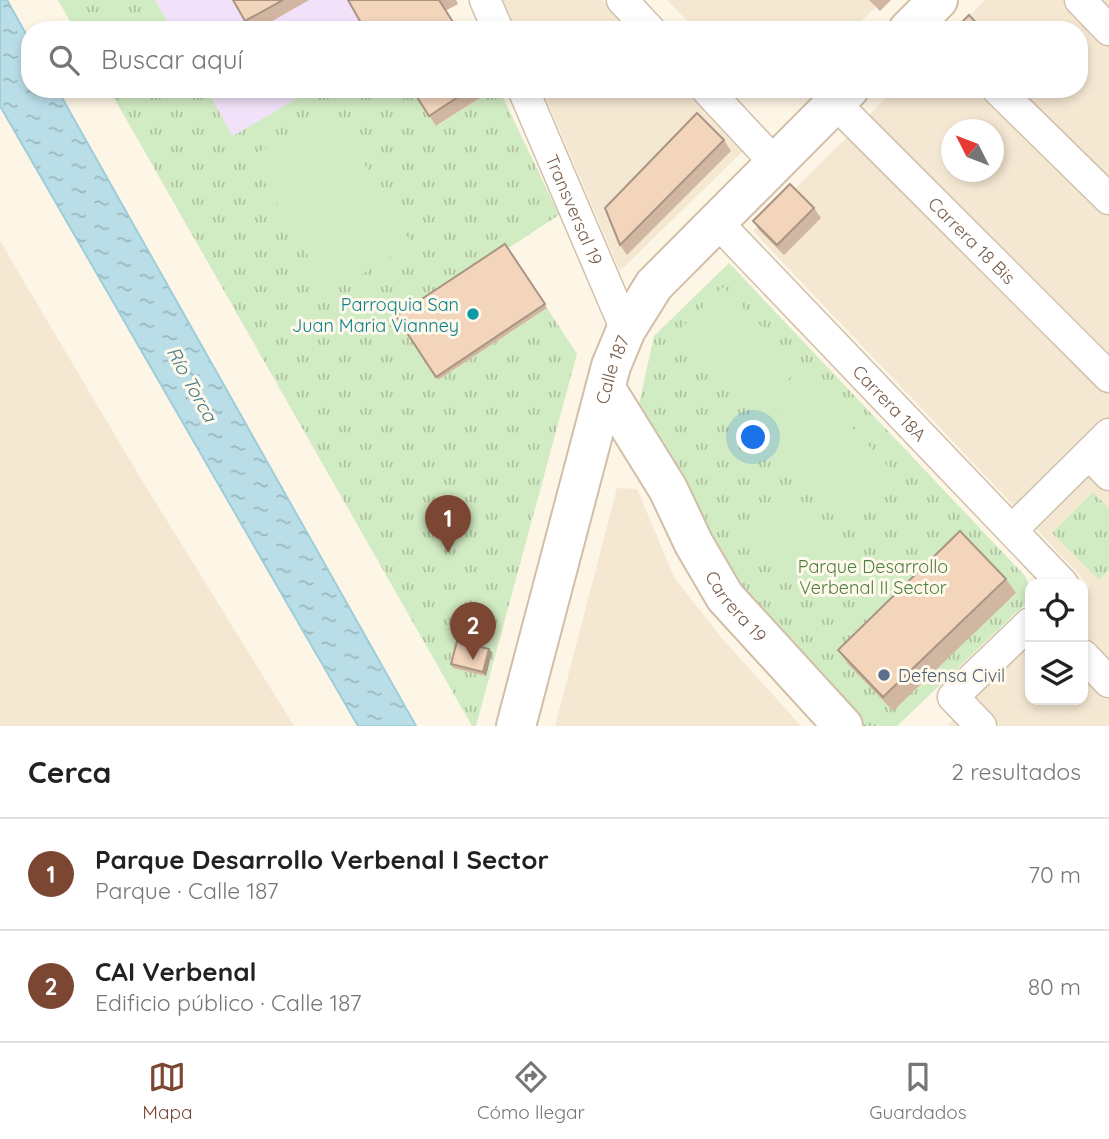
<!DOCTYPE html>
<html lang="es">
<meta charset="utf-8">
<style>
:root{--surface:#fff;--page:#f2f2f2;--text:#222;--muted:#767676;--line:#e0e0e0;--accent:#7c4732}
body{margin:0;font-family:Quicksand,sans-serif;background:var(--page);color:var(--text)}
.controls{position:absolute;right:21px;bottom:21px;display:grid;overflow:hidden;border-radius:14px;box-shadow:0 4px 10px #0003}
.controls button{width:63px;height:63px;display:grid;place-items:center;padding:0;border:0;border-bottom:2px solid var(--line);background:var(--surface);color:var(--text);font:35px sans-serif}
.compass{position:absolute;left:941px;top:119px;width:63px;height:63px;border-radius:50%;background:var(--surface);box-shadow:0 4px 10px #0003;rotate:312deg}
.you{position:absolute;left:754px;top:438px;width:24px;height:24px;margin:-18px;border:5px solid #fff;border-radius:50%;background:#1a73e8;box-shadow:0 0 0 10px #1a73e833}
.badge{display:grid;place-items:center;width:46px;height:46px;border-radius:50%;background:var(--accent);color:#fff;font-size:23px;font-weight:700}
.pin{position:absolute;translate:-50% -58px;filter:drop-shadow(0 2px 4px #0008)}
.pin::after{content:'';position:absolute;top:37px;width:24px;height:21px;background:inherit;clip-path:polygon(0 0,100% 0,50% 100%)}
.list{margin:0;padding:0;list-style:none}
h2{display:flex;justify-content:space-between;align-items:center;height:91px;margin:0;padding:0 28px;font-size:30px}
h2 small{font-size:23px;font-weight:400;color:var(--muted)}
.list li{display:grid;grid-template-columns:46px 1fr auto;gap:21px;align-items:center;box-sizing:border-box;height:112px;padding:0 28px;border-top:2px solid var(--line)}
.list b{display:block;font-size:26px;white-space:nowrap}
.list p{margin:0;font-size:23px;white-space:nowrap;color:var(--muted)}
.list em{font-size:23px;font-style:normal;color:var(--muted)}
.icon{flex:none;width:38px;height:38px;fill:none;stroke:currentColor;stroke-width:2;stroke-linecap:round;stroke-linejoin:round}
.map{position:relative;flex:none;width:1109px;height:726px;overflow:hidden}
.search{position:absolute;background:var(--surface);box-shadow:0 4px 10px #0003;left:21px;right:21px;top:21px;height:77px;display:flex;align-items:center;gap:18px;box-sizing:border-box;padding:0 24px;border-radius:28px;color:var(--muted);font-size:26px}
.sheet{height:315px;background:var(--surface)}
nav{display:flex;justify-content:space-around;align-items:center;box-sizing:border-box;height:98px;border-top:2px solid var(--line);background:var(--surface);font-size:19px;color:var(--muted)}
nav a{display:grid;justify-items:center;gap:4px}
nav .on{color:var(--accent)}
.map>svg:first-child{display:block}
.residential{fill:#f5e8d3;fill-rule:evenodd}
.education{fill:#f2e2f9}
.grass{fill:url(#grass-tufts)}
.garden{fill:#d1ebc3}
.water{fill:url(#water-ripples);stroke:#9ecdda;stroke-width:2}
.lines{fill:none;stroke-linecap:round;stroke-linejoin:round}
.street-casing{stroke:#d1c0ad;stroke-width:33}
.secondary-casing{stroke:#d2bea8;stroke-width:42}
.street{stroke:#fff;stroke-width:30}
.secondary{stroke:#fff;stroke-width:38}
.wall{fill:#d1b7a2}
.shaded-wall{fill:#aa9584}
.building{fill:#f3d5bc;stroke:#aa9584;stroke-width:2}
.culture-dot{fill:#0f9aa8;stroke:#fff9ec;stroke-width:2.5}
.service-dot{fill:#5c6f8a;stroke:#fff9ec;stroke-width:2.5}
.labels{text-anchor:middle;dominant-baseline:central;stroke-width:6;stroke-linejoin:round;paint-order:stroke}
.street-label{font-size:18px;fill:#775c49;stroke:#fff9ec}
.culture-label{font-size:18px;fill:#0d838f;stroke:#fff9ec;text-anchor:end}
.park-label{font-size:18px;fill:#4f7e41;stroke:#fff9ec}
.service-label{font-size:18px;fill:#4e5e75;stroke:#fff9ec;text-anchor:start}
.water-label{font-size:19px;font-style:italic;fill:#417a8b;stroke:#fff9ec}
</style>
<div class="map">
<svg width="1109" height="726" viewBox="0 0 1109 726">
<defs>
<pattern id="grass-tufts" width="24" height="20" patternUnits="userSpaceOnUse" patternTransform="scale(1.75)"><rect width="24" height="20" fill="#d1ebc3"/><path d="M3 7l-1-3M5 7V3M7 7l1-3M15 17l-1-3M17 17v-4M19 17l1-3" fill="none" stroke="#aec2a0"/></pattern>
<pattern id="water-ripples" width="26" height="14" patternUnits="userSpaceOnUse" patternTransform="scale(1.75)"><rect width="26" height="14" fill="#b9dee8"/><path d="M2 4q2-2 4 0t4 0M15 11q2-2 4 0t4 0" fill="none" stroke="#9bb7be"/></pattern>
</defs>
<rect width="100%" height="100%" fill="#fdf5e5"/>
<path class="residential" d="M503,0H602L631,30H516Z
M667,0H883L852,30H696Z
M985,0H1109V726H947L1030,645V700H1083V593L1090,586L753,231L895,89H1079V30H955ZM951,130H993V172H951Z
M542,89H689L746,148L620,271Z
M0,241L138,474L294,726H0Z
M617,488L637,489L674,577L720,636L801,726H555Z"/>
<path class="education" d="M155,0H349L367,30H172Z
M206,89H313L233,137Z"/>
<path class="grass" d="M58,0H155L172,30H75Z
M109,89H206L233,136L313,89H413L437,126L494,89H499L559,215L398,320L438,380L547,308L577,354L476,726H472Z
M729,263L1025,576C1031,587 1030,594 1024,605L897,726H863L749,607L692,494L648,426L639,404L654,336Z
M1093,492L1109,509V570L1099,580L1052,533Z"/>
<path class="garden" d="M332,109L412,244L330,293L250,157Z
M723,287L801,367L753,413L676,333Z
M810,382L896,475L842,525L756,433Z
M788,487L871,571L826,615L743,531Z"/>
<path class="water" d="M0,0H7L30,41V89H57L416,726H358L0,106Z"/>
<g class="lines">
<g class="street-casing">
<g id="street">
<path d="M485,0L498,30"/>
<path d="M622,0L650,30"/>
<path d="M1080,0L1109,30"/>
<path id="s1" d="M523,89L626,330"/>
<path d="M706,89L775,163"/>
<path d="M997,89L1109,199"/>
<path id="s2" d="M835,103L1109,377"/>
<path id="s3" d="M717,222L1063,584"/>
<path d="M1089,454L1109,475"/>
<path d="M1012,530L1109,434"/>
<path d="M1083,655L1109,682"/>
<path d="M981,726L953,697L1030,623"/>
</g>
</g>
<g class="secondary-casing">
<g id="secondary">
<path d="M908,30L938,0"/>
<path id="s4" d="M606,389L668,489L694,544L725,597L843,726"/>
<path id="s5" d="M516,726L611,366L626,330L654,285L849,89"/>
</g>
</g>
<use href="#street" class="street"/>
<use href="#secondary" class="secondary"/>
</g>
<path class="wall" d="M233,0H309L257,30H251Z
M348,0H456L458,4L447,10Z
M869,0H891L880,11Z
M412,89H494L436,126Z
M724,140L731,151L627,255L620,245Z
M814,208L821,218L784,255L760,231L753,221Z
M505,244L547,308L438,380L396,316Z
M1006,579L1016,593L893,711L848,664L838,650Z
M489,649L492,652L486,676L453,668L451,664Z"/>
<path class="shaded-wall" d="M489,649L492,652L486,676L483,672Z"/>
<path class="building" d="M233,0H283L245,21Z
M348,0H439L458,30H365Z
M969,15L983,30H954Z
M412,89H470L429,116Z
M697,113L724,140L620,245L605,208Z
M790,184L814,208L777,245L753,221Z
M505,244L545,304L436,377L396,316Z
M960,531L1006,579L883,697L838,650Z
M457,641L489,649L483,672L451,664Z"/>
<circle class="culture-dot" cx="473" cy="314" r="7"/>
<circle class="service-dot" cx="884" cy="675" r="7"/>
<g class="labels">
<g class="street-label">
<text stroke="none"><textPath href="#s1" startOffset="131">Transversal 19</textPath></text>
<text stroke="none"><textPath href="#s2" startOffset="194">Carrera 18 Bis</textPath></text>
<text stroke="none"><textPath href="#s5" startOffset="369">Calle 187</textPath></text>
<text stroke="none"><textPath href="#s3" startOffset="250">Carrera 18A</textPath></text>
<text stroke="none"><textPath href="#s4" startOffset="254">Carrera 19</textPath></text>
</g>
<g class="culture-label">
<text x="459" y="304">Parroquia San<tspan x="459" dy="21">Juan Maria Vianney</tspan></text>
</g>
<g class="park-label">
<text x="873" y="566">Parque Desarrollo<tspan x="873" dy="21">Verbenal II Sector</tspan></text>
</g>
<g class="service-label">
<text x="898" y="675">Defensa Civil</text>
</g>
<g class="water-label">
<text transform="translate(192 384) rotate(61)">Río Torca</text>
</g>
</g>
</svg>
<div class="controls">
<button><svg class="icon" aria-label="locate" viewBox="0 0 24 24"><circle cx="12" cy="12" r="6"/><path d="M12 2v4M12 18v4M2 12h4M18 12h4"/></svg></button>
<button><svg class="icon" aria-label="layers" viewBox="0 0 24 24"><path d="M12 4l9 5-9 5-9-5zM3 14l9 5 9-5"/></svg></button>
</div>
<svg class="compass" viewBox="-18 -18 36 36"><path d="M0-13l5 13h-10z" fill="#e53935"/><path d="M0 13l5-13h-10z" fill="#767676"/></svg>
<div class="you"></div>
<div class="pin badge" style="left:448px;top:553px">1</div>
<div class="pin badge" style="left:473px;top:660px">2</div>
<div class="search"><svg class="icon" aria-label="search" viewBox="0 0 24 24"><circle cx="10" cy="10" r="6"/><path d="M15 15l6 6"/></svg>Buscar aquí</div>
</div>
<section class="sheet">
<h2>Cerca<small>2 resultados</small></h2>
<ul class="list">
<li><span class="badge">1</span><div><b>Parque Desarrollo Verbenal I Sector</b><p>Parque · Calle 187</p></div><em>70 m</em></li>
<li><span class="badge">2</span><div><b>CAI Verbenal</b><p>Edificio público · Calle 187</p></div><em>80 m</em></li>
</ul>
</section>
<nav>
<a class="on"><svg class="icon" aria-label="map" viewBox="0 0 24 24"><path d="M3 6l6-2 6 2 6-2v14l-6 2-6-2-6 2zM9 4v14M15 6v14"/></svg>Mapa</a>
<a><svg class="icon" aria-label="directions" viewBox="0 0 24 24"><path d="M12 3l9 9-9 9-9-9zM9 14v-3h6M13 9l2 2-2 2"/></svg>Cómo llegar</a>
<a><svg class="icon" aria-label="saved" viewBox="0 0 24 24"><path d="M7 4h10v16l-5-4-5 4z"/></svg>Guardados</a>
</nav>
